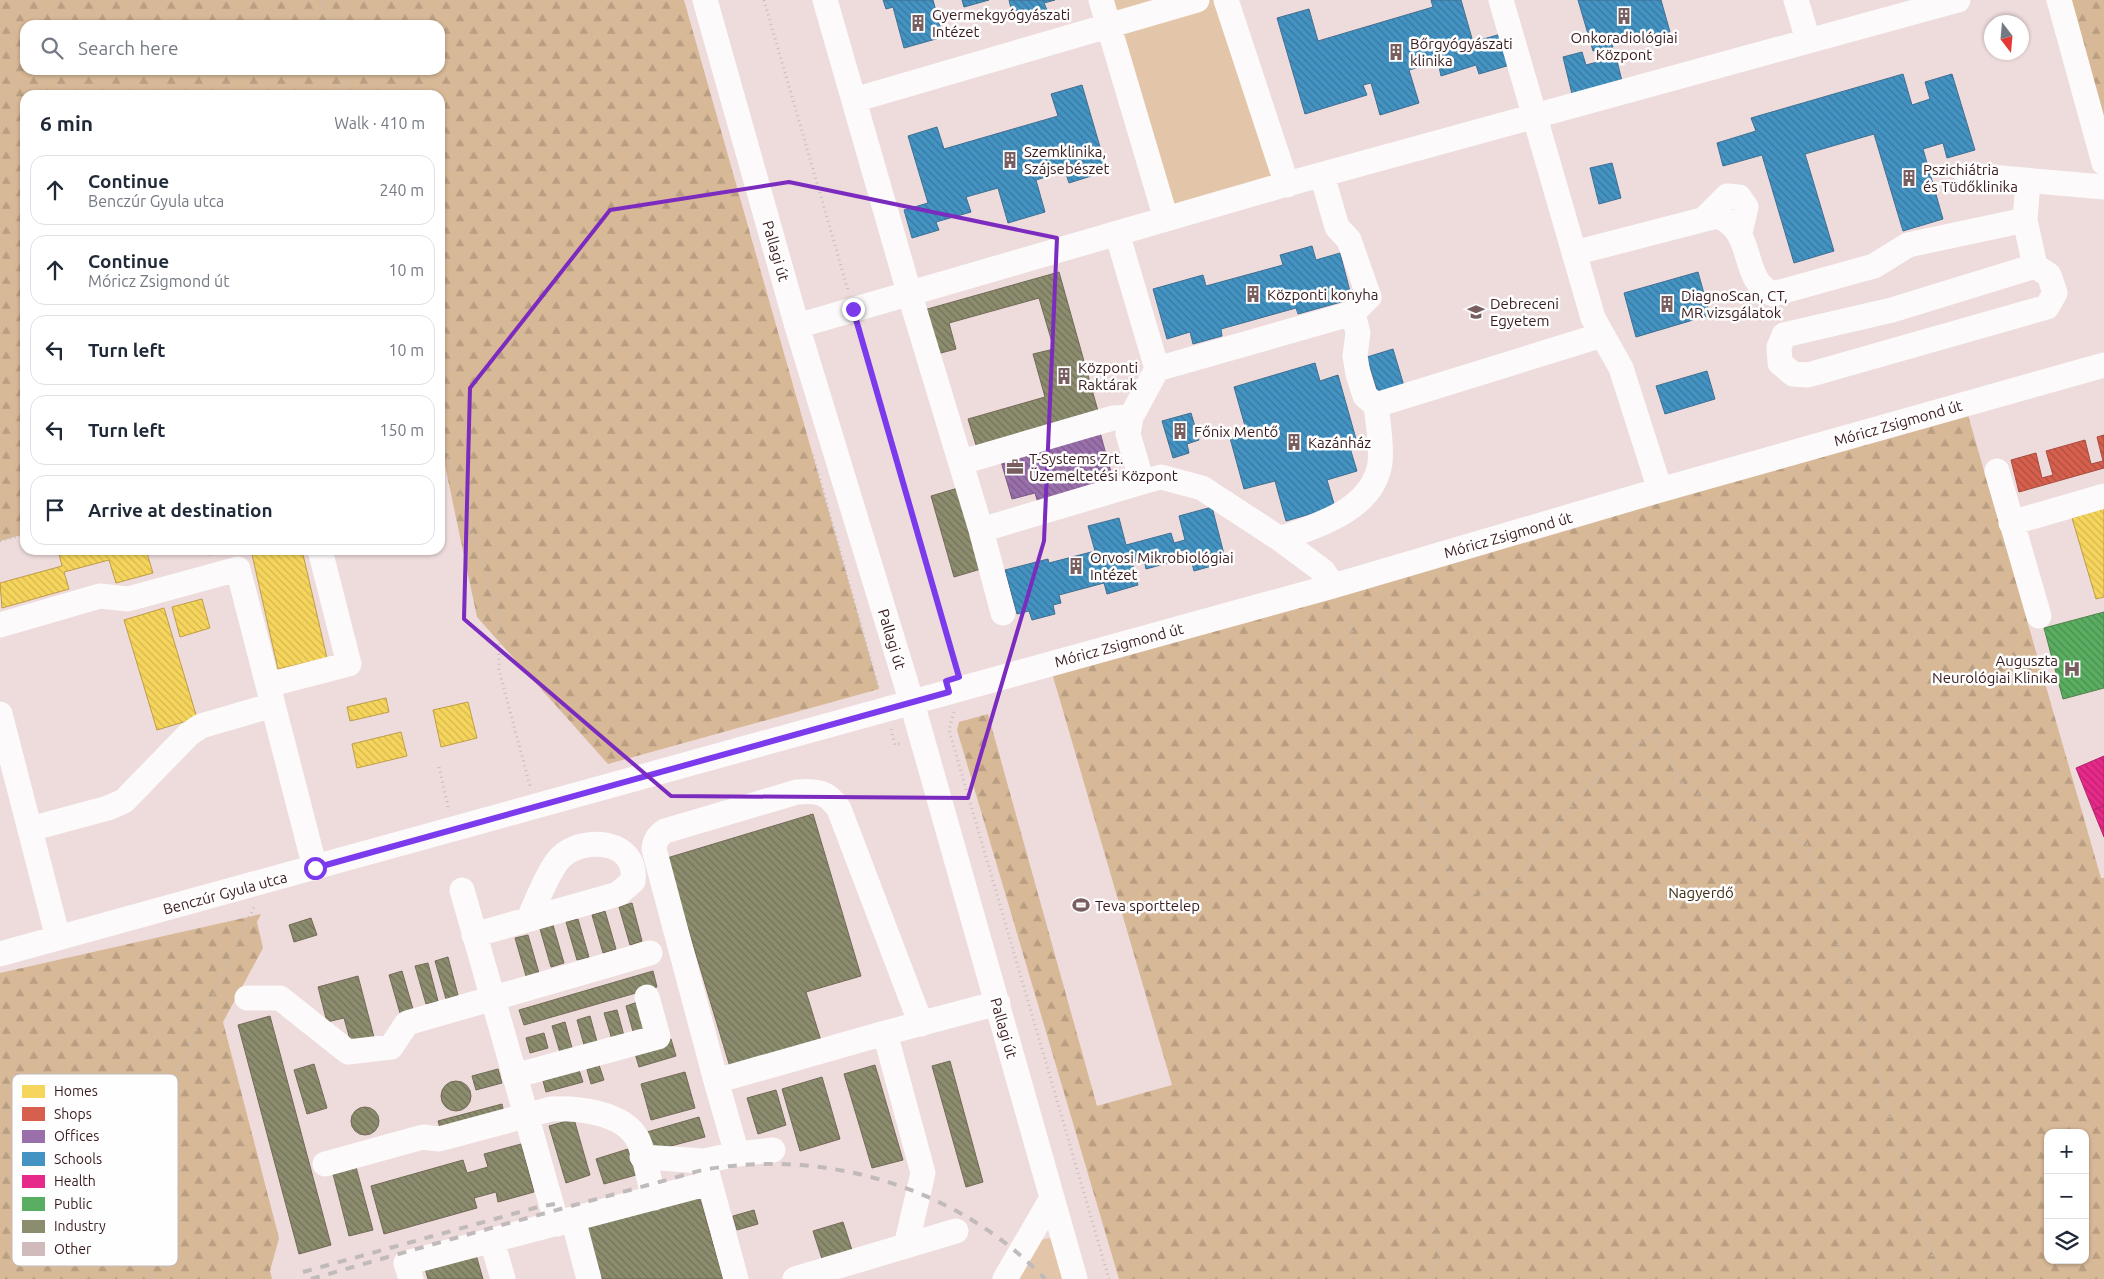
<!DOCTYPE html>
<meta charset="utf-8">
<style>
:root{--surface:#fff;--page:#f6f6f7;--text:#1f2937;--muted:#747a83;--line:#e0e1e3}
body{margin:0;font-family:Ubuntu,sans-serif;background:var(--page);color:var(--text)}
.controls{position:absolute;right:15px;bottom:15px;display:grid;overflow:hidden;border-radius:10px;box-shadow:0 1px 4px #0004}
.controls button{width:45px;height:45px;display:grid;place-items:center;padding:0;border:0;border-bottom:1px solid var(--line);background:var(--surface);color:var(--text);font:25px sans-serif}
.compass{position:absolute;left:1984px;top:15px;width:45px;height:45px;border-radius:50%;background:var(--surface);box-shadow:0 1px 4px #0004;rotate:164deg}
.stop{position:absolute;width:15px;height:15px;margin:-11px;border:4px solid #7c3aed;border-radius:50%;background:#fff}
.stop.end{background:#7c3aed;border-color:#fff;box-shadow:0 1px 5px #0008}
.list{margin:0;padding:0;list-style:none}
h2{display:flex;justify-content:space-between;align-items:center;height:65px;margin:0;padding:0 20px;font-size:21px}
h2 small{font-size:16px;font-weight:400;color:var(--muted)}
.list li{display:grid;grid-template-columns:32px 1fr auto;gap:15px;align-items:center;box-sizing:border-box;height:70px;margin:0 10px 10px;padding:0 10px;border:1px solid var(--line);border-radius:15px}
.list b{display:block;font-size:19px;white-space:nowrap}
.list p{margin:0;font-size:16px;white-space:nowrap;color:var(--muted)}
.list em{font-size:16px;font-style:normal;color:var(--muted)}
.icon{flex:none;width:28px;height:28px;fill:none;stroke:currentColor;stroke-width:2;stroke-linecap:round;stroke-linejoin:round}
.map{position:relative;flex:none;width:2104px;height:1279px;overflow:hidden}
.search{position:absolute;background:var(--surface);box-shadow:0 1px 4px #0004;left:20px;top:20px;width:425px;height:55px;display:flex;align-items:center;gap:12px;box-sizing:border-box;padding:0 18px;border-radius:15px;color:var(--muted);font-size:19px}
.panel{position:absolute;background:var(--surface);box-shadow:0 1px 4px #0004;left:20px;top:90px;width:425px;height:465px;border-radius:15px}
.map>svg:first-child{display:block}
.green{fill:#e3c6a9}
.forest{fill:url(#forest-firs);fill-rule:evenodd}
.homes{fill:url(#homes-back-hatch);stroke:#be9d49}
.shops{fill:url(#shops-back-hatch);stroke:#a74b3f}
.offices{fill:url(#offices-back-hatch);stroke:#7c5680}
.schools{fill:url(#schools-back-hatch);stroke:#406f91}
.health{fill:url(#health-back-hatch);stroke:#b32569}
.public{fill:url(#public-back-hatch);stroke:#50824d}
.industry{fill:url(#industry-back-hatch);stroke:#736a56}
.lines{fill:none;stroke-linecap:round;stroke-linejoin:round}
.path{stroke:#c7bcbc;stroke-width:3;stroke-dasharray:1 4;stroke-linecap:butt}
.minor{stroke:#fcfafa;stroke-width:25}
.rail{stroke:#c1babb;stroke-width:4;stroke-dasharray:9 9;stroke-linecap:butt}
.route{stroke:#7c3aed;stroke-width:6}
.marked{fill:none;stroke:#7b2cbf;stroke-width:4;stroke-linejoin:round}
.labels{text-anchor:middle;dominant-baseline:central;stroke-width:5;stroke-linejoin:round;paint-order:stroke}
.poi-label{font-size:15px;fill:#3a1b1d;stroke:#fefefe;text-anchor:start}
.street-label{font-size:15px;fill:#3a1b1d;stroke:#fefefe}
.park-label{font-size:15px;fill:#3e2c10;stroke:#fefefe}
.key{fill:#fefefe;stroke:#c3baba;stroke-width:1}
.key-label{font-size:14px;fill:#3a1b1d}
</style>
<div class="map">
<svg width="2104" height="1279" viewBox="0 0 2104 1279">
<defs>
<pattern id="forest-firs" width="22" height="20" patternUnits="userSpaceOnUse" patternTransform="scale(1.25)"><rect width="22" height="20" fill="#d7b897"/><path d="M5 1l3.5 6h-7zM16 11l3.5 6h-7z" fill="#b99e82"/></pattern>
<pattern id="homes-back-hatch" width="6" height="6" patternUnits="userSpaceOnUse" patternTransform="scale(1.25)"><rect width="6" height="6" fill="#f6d55c"/><path d="M-1 5l2 2M0 0l6 6M5-1l2 2" fill="none" stroke="#d4b650"/></pattern>
<pattern id="shops-back-hatch" width="6" height="6" patternUnits="userSpaceOnUse" patternTransform="scale(1.25)"><rect width="6" height="6" fill="#d6604d"/><path d="M-1 5l2 2M0 0l6 6M5-1l2 2" fill="none" stroke="#af4e3f"/></pattern>
<pattern id="offices-back-hatch" width="6" height="6" patternUnits="userSpaceOnUse" patternTransform="scale(1.25)"><rect width="6" height="6" fill="#9970ab"/><path d="M-1 5l2 2M0 0l6 6M5-1l2 2" fill="none" stroke="#7e5b8b"/></pattern>
<pattern id="schools-back-hatch" width="6" height="6" patternUnits="userSpaceOnUse" patternTransform="scale(1.25)"><rect width="6" height="6" fill="#4393c3"/><path d="M-1 5l2 2M0 0l6 6M5-1l2 2" fill="none" stroke="#39779e"/></pattern>
<pattern id="health-back-hatch" width="6" height="6" patternUnits="userSpaceOnUse" patternTransform="scale(1.25)"><rect width="6" height="6" fill="#e7298a"/><path d="M-1 5l2 2M0 0l6 6M5-1l2 2" fill="none" stroke="#bc2270"/></pattern>
<pattern id="public-back-hatch" width="6" height="6" patternUnits="userSpaceOnUse" patternTransform="scale(1.25)"><rect width="6" height="6" fill="#5aae61"/><path d="M-1 5l2 2M0 0l6 6M5-1l2 2" fill="none" stroke="#4b8d4f"/></pattern>
<pattern id="industry-back-hatch" width="6" height="6" patternUnits="userSpaceOnUse" patternTransform="scale(1.25)"><rect width="6" height="6" fill="#8c8c6e"/><path d="M-1 5l2 2M0 0l6 6M5-1l2 2" fill="none" stroke="#73725a"/></pattern>
</defs>
<rect width="100%" height="100%" fill="#eedbdc"/>
<path class="green" d="M1113,0H1226L1280,186L1176,216Z
M1049,1238L1055,1242L1065,1279H1018L1041,1240Z"/>
<path class="forest" d="M0,0H684L879,689L608,764L477,617L440,442V95H25V534L0,541ZM25,25H440V70H25Z
M2067,0H2104V134Z
M1968,415L2101,878H2104V1279H1119L957,730L959,722L988,714L1097,1106L1172,1085L1052,673ZM2048,1133H2085V1260H2048Z
M261,914L257,922L263,948L223,1022L279,1238L270,1271L272,1279H0V973ZM77,1142L144,1154C138,1184 134,1202 144,1232L68,1200L55,1179L56,1162Z"/>
<path class="homes" d="M2104,508V597L2096,599L2072,518Z
M58,550H146L153,573L116,583L109,560L64,572L69,589L2,608L0,583L62,566Z
M207,550H228L209,555Z
M251,550H302L327,658L278,669Z
M202,599L210,628L180,637L172,607Z
M164,608L197,718L157,730L124,620Z
M386,698L389,712L350,721L347,707Z
M468,702L477,738L441,747L433,710Z
M401,732L407,756L357,768L352,744Z"/>
<path class="shops" d="M2104,435V468L2019,492L2011,460L2036,453L2042,478L2053,475L2046,451L2085,440L2091,464L2103,461L2097,437Z"/>
<path class="offices" d="M1099,429L1111,472L1103,475L1106,487L1039,506L1035,493L1012,499L1000,458Z"/>
<path class="schools" d="M883,0H933L943,37L904,48L893,7L886,9Z
M962,0H989L964,7Z
M1009,0H1055L1044,3L1047,10L1026,16L1024,9L1012,12Z
M1431,0H1461L1473,42L1501,34L1510,65L1479,74L1476,65L1441,76L1438,62L1409,70L1419,103L1380,115L1371,83L1363,85L1367,95L1305,114L1277,18L1309,9L1318,41L1433,7Z
M1578,0H1661L1670,32L1627,43L1625,38L1611,42L1613,47L1593,51Z
M1582,52L1586,65L1616,57L1622,81L1572,94L1563,57Z
M1903,74L1912,105L1930,99L1925,82L1952,74L1975,150L1947,158L1943,143L1923,149L1943,219L1903,231L1874,134L1805,154L1834,251L1794,263L1762,155L1723,166L1717,143L1756,131L1751,118Z
M1082,85L1107,171L1069,183L1065,171L1036,180L1045,212L1008,223L998,188L966,197L971,212L936,222L939,230L912,238L904,210L928,203L908,136L937,127L944,149L1058,116L1051,94Z
M1612,163L1621,198L1599,204L1590,168Z
M1312,246L1316,260L1340,253L1352,299L1298,314L1296,308L1221,329L1222,336L1193,344L1190,332L1167,339L1153,289L1203,275L1206,286L1283,265L1280,255Z
M1698,272L1710,315L1636,337L1624,293Z
M1393,349L1404,386L1378,393L1367,357Z
M1315,363L1320,381L1338,375L1358,446L1350,448L1357,471L1327,480L1335,507L1286,521L1275,481L1244,489L1230,438L1247,433L1234,387Z
M1707,371L1715,399L1665,414L1656,386Z
M1191,413L1199,440L1187,444L1189,453L1173,458L1162,421Z
M1212,507L1226,562L1194,571L1188,549L1176,552L1179,560L1146,569L1144,559L1132,562L1138,585L1107,594L1104,583L1059,595L1061,603L1053,605L1055,614L1032,620L1029,611L1017,614L1005,570L1048,559L1049,563L1095,551L1088,526L1119,518L1126,545L1171,533L1174,543L1185,540L1179,516Z"/>
<path class="health" d="M2104,756V806L2093,810L2076,768Z
M2104,806V837L2093,810Z"/>
<path class="public" d="M2104,612V688L2063,699L2044,628Z"/>
<path class="industry" d="M1059,272L1098,411L976,445L968,419L1045,397L1033,354L1054,349L1039,298L949,323L956,349L937,354L924,310Z
M958,488L981,569L954,577L931,496Z
M813,814L861,976L806,992L823,1047L730,1067L667,858Z
M632,903L642,941L630,945L619,907Z
M605,911L616,949L603,953L592,915Z
M311,918L317,935L294,942L289,925Z
M578,919L589,957L577,960L566,922Z
M553,925L564,963L551,967L540,929Z
M528,935L539,973L526,976L515,938Z
M448,957L458,995L446,999L435,961Z
M428,963L438,1001L426,1004L415,966Z
M402,971L413,1009L400,1013L389,975Z
M653,971L657,987L524,1025L519,1010Z
M358,976L375,1041L352,1047L344,1018L327,1022L318,987Z
M638,1002L648,1035L635,1039L626,1006Z
M617,1010L626,1043L614,1046L604,1013Z
M270,1016L331,1245L299,1254L238,1025Z
M590,1016L599,1049L586,1052L577,1020Z
M565,1022L574,1055L562,1059L552,1026Z
M544,1033L548,1048L530,1053L526,1038Z
M671,1039L676,1056L639,1067L634,1050Z
M950,1061L983,1182L966,1187L932,1066Z
M598,1062L604,1080L591,1084L586,1066Z
M314,1064L327,1108L307,1114L294,1070Z
M875,1065L903,1160L872,1168L844,1074Z
M498,1069L502,1083L476,1090L472,1076Z
M579,1070L583,1082L546,1092L543,1081Z
M685,1072L695,1108L651,1120L641,1084Z
M822,1077L840,1139L800,1151L782,1089Z
M441 1096a15 15 0 1 1 30 0a15 15 0 1 1-30 0Z
M776,1090L786,1125L758,1134L747,1098Z
M502,1104L505,1118L442,1135L438,1121Z
M351 1121a14 14 0 1 1 28 0a14 14 0 1 1-28 0Z
M699,1117L705,1137L652,1151L647,1132Z
M574,1119L590,1175L566,1183L549,1126Z
M521,1144L534,1192L498,1202L496,1192L474,1198L477,1208L384,1234L371,1186L463,1160L467,1173L488,1167L484,1154Z
M628,1149L636,1175L604,1184L596,1159Z
M356,1167L373,1230L349,1236L333,1174Z
M699,1195L723,1279H602L587,1226Z
M754,1210L758,1224L737,1230L733,1216Z
M843,1222L852,1250L822,1259L813,1231Z
M474,1248L483,1279H428L423,1262Z"/>
<g class="lines">
<path class="path" d="M322,0L330,25
M764,0L848,290
M341,70L347,95
M859,330L957,670
M440,433L499,614V670L530,786
M813,455L879,690
M0,541L25,534
M1342,603L1356,643L1394,689L1401,694L1425,814L1453,879L1480,895L1515,888C1549,833 1595,765 1654,735L1684,786L1725,809L1808,845L1939,1279
M954,712L949,730L1109,1279
M891,729L895,745L903,743
M439,767L449,811
M1426,1195L1440,1255L1426,1279
M153,1279C140,1240 125,1203 135,1162L255,905"/>
<path class="minor" d="M705,0L797,326L912,703L1075,1279
M825,0L909,292L981,530
M1101,0L1166,219
M1226,0L1287,185
M1501,0L1593,318L1621,368L1660,490
M1796,0L1808,40
M2059,0L2104,163
M854,100L1197,0
M1322,175L1337,227L1349,240L1369,297L1353,313
M1967,175L2104,187
M2028,181L2025,220L2035,266L2049,275L2055,293L2047,307L1808,375L1793,374L1780,363L1779,347L1784,335L1892,310L2035,266
M1706,217L1727,196L1739,197L1746,207L1740,233
M1117,233L1157,369L1353,313L1358,333L1355,356L1358,374L1365,396L1376,405L1602,335
M1574,253L1717,216C1757,230 1739,280 1773,294L1874,266L1908,245L2025,220
M797,326L1280,186L1958,0
M962,462L1113,418L1131,417
M1997,471L2039,616
M1142,482L1161,477L1202,488L1280,539L1323,571L1333,586
M2011,523L2104,496
M1280,539C1318,525 1373,510 1380,463C1382,444 1378,424 1376,405
M1003,613L981,530L1142,482L1128,434L1131,417L1157,369
M0,625L100,596L128,599L238,569L315,868
M268,685L349,664L320,550
M0,714L58,938
M30,829L108,808L124,801L189,734L201,726L273,705
M462,890L557,1224
M474,935L618,894L633,881C638,839 583,836 561,857C550,867 536,903 529,918
M0,954L1333,586L1660,490L2104,365
M247,998H280L348,1052L391,1047L407,1023L650,953
M885,1033L998,1003
M514,1076L658,1037L647,997
M716,1081L654,849C655,840 658,836 665,831L797,792C816,790 828,792 839,809L921,1024
M737,1154L773,1150
M642,1157L704,1161
M325,1164L423,1137L439,1139L551,1109C577,1108 622,1112 637,1138C644,1150 649,1182 654,1198
M573,1219L589,1279
M492,1241L503,1279
M411,1279L406,1263L710,1183
M736,1279L704,1161L737,1154L716,1081L885,1033L923,1173L906,1246
M795,1279L956,1231
M1005,1279L1052,1198"/>
<path class="rail" d="M303,1272L538,1207L560,1203
M311,1279C395,1255 479,1231 564,1208C596,1199 627,1191 659,1182C675,1178 692,1172 708,1169C830,1149 960,1189 1045,1279"/>
</g>
<g class="lines">
<path class="route" d="M315,868L949,692L946,681L959,677L853,309"/>
</g>
<path class="marked" d="M789,182L1057,238L1044,541L968,798L671,796L464,619L470,388L610,210Z"/>
<defs>
<g id="building-bare" transform="scale(1.35)"><path d="M-4-6H4V6H1V3H-1V6H-4ZM-2.5-4.3h1.7v1.8h-1.7ZM.8-4.3h1.7v1.8H.8ZM-2.5-1h1.7V.8h-1.7ZM.8-1h1.7V.8H.8Z" fill="#795e60" stroke="#fefefe" stroke-width="2.5" paint-order="stroke"/></g>
<g id="university-bare" transform="scale(1.35)"><path d="M0-5L7-2L0 1L-7-2ZM-4 1L0 2.5L4 1V4Q0 6-4 4Z" fill="#795e60" stroke="#fefefe" stroke-width="2.5" paint-order="stroke"/></g>
<g id="office-bare" transform="scale(1.35)"><path d="M-6-3h4V-5.5h4V-3h4V5H-6ZM-1-4.5V-3h2v-1.5ZM-6 0V1H6V0Z" fill="#795e60" stroke="#fefefe" stroke-width="2.5" paint-order="stroke"/></g>
<g id="hospital-bare" transform="scale(1.35)"><path d="M-5-5h3v3.5h4V-5h3V5h-3V1.5h-4V5h-3Z" fill="#795e60" stroke="#fefefe" stroke-width="2.5" paint-order="stroke"/></g>
<g id="stadium-bare" transform="scale(1.35)"><path d="M0-5a6.5 5 0 1 0 0 10a6.5 5 0 1 0 0-10ZM-3.5-1.8h7v3.6h-7Z" fill="#795e60" stroke="#fefefe" stroke-width="2.5" paint-order="stroke"/></g>
</defs>
<g fill-rule="evenodd">
<use href="#building-bare" x="1624" y="16"/>
<use href="#building-bare" x="918" y="23"/>
<use href="#building-bare" x="1396" y="52"/>
<use href="#building-bare" x="1010" y="160"/>
<use href="#building-bare" x="1909" y="178"/>
<use href="#building-bare" x="1253" y="294"/>
<use href="#building-bare" x="1667" y="304"/>
<use href="#university-bare" x="1476" y="312"/>
<use href="#building-bare" x="1064" y="376"/>
<use href="#building-bare" x="1180" y="431"/>
<use href="#building-bare" x="1294" y="442"/>
<use href="#office-bare" x="1015" y="467"/>
<use href="#building-bare" x="1076" y="566"/>
<use href="#hospital-bare" x="2072" y="669"/>
<use href="#stadium-bare" x="1081" y="905"/>
</g>
<g class="labels">
<g class="poi-label">
<text x="932" y="14">Gyermekgyógyászati<tspan x="932" dy="17">Intézet</tspan></text>
<text x="1624" y="37" text-anchor="middle">Onkoradiológiai<tspan x="1624" dy="17">Központ</tspan></text>
<text x="1410" y="43">Bőrgyógyászati<tspan x="1410" dy="17">klinika</tspan></text>
<text x="1024" y="151">Szemklinika,<tspan x="1024" dy="17">Szájsebészet</tspan></text>
<text x="1923" y="169">Pszichiátria<tspan x="1923" dy="17">és Tüdőklinika</tspan></text>
<text x="1267" y="294">Központi konyha</text>
<text x="1681" y="295">DiagnoScan, CT,<tspan x="1681" dy="17">MR vizsgálatok</tspan></text>
<text x="1490" y="303">Debreceni<tspan x="1490" dy="17">Egyetem</tspan></text>
<text x="1078" y="367">Központi<tspan x="1078" dy="17">Raktárak</tspan></text>
<text x="1194" y="431">Főnix Mentő</text>
<text x="1308" y="442">Kazánház</text>
<text x="1029" y="458">T-Systems Zrt.<tspan x="1029" dy="17">Üzemeltetési Központ</tspan></text>
<text x="1090" y="557">Orvosi Mikrobiológiai<tspan x="1090" dy="17">Intézet</tspan></text>
<text x="2058" y="660" text-anchor="end">Auguszta<tspan x="2058" dy="17">Neurológiai Klinika</tspan></text>
<text x="1095" y="905">Teva sporttelep</text>
</g>
<g class="street-label">
<text transform="translate(776 251) rotate(74)">Pallagi út</text>
<text transform="translate(1898 423) rotate(-16)">Móricz Zsigmond út</text>
<text transform="translate(1508 535) rotate(-16)">Móricz Zsigmond út</text>
<text transform="translate(892 639) rotate(73)">Pallagi út</text>
<text transform="translate(1119 645) rotate(-15)">Móricz Zsigmond út</text>
<text transform="translate(225 893) rotate(-15)">Benczúr Gyula utca</text>
<text transform="translate(1004 1028) rotate(74)">Pallagi út</text>
</g>
<g class="park-label">
<text x="1701" y="892">Nagyerdő</text>
</g>
</g>
<rect x="12" y="1074" width="166" height="192" rx="8" class="key"/>
<rect x="22" y="1085" width="23" height="13" fill="#f6d55c"/>
<rect x="22" y="1107" width="23" height="14" fill="#d6604d"/>
<rect x="22" y="1130" width="23" height="13" fill="#9970ab"/>
<rect x="22" y="1152" width="23" height="14" fill="#4393c3"/>
<rect x="22" y="1175" width="23" height="13" fill="#e7298a"/>
<rect x="22" y="1197" width="23" height="14" fill="#5aae61"/>
<rect x="22" y="1220" width="23" height="13" fill="#8c8c6e"/>
<rect x="22" y="1242" width="23" height="14" fill="#d1babc"/>
<g class="key-label">
<text x="54" y="1096">Homes</text>
<text x="54" y="1119">Shops</text>
<text x="54" y="1141">Offices</text>
<text x="54" y="1164">Schools</text>
<text x="54" y="1186">Health</text>
<text x="54" y="1209">Public</text>
<text x="54" y="1231">Industry</text>
<text x="54" y="1254">Other</text>
</g>
</svg>
<div class="controls">
<button>+</button>
<button>−</button>
<button><svg class="icon" aria-label="layers" viewBox="0 0 24 24"><path d="M12 4l9 5-9 5-9-5zM3 14l9 5 9-5"/></svg></button>
</div>
<svg class="compass" viewBox="-18 -18 36 36"><path d="M0-13l5 13h-10z" fill="#e53935"/><path d="M0 13l5-13h-10z" fill="#747a83"/></svg>
<div class="stop" style="left:315px;top:868px"></div>
<div class="stop end" style="left:853px;top:309px"></div>
<div class="search"><svg class="icon" aria-label="search" viewBox="0 0 24 24"><circle cx="10" cy="10" r="6"/><path d="M15 15l6 6"/></svg>Search here</div>
<section class="panel">
<h2>6 min<small>Walk · 410 m</small></h2>
<ul class="list">
<li><svg class="icon" aria-label="ahead" viewBox="0 0 24 24"><path d="M12 20V5M6 11l6-6 6 6"/></svg><div><b>Continue</b><p>Benczúr Gyula utca</p></div><em>240 m</em></li>
<li><svg class="icon" aria-label="ahead" viewBox="0 0 24 24"><path d="M12 20V5M6 11l6-6 6 6"/></svg><div><b>Continue</b><p>Móricz Zsigmond út</p></div><em>10 m</em></li>
<li><svg class="icon" aria-label="left" viewBox="0 0 24 24"><path d="M17 20v-9H6M10 6l-5 5 5 5"/></svg><div><b>Turn left</b></div><em>10 m</em></li>
<li><svg class="icon" aria-label="left" viewBox="0 0 24 24"><path d="M17 20v-9H6M10 6l-5 5 5 5"/></svg><div><b>Turn left</b></div><em>150 m</em></li>
<li><svg class="icon" aria-label="arrive" viewBox="0 0 24 24"><path d="M6 21V4h12l-3 4 3 4H6"/></svg><div><b>Arrive at destination</b></div></li>
</ul>
</section>
</div>
